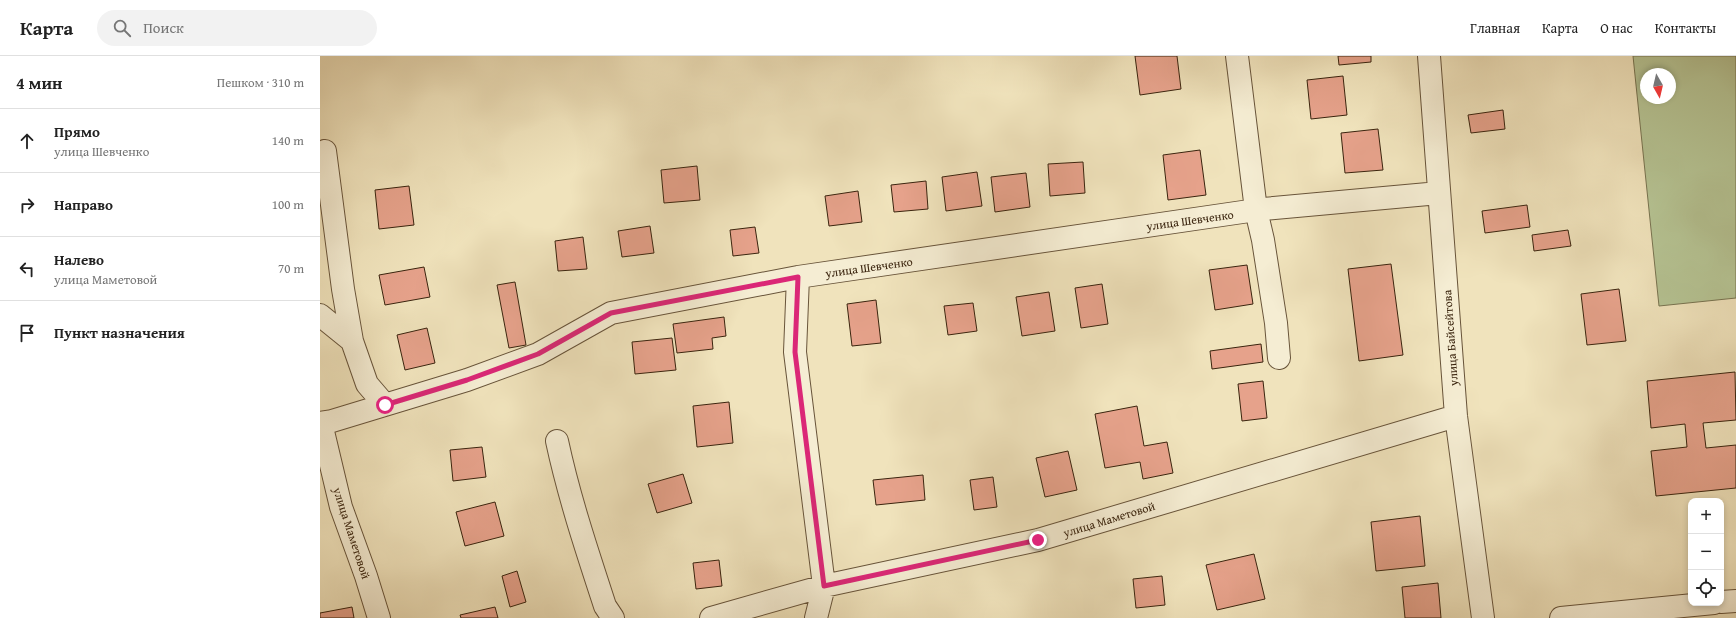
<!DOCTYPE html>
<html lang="ru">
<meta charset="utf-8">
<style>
:root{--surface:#fff;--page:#f2f2f2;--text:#222;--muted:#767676;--line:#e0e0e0}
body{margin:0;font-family:"Gentium Book Plus",serif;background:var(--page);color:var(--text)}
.controls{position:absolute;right:12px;bottom:12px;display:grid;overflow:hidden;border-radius:8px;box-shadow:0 2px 6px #0003}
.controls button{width:36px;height:36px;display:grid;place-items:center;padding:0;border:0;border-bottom:1px solid var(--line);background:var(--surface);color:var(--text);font:20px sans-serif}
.compass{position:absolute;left:1320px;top:12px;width:36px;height:36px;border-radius:50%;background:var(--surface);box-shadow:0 2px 6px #0003;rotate:172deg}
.stop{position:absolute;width:12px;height:12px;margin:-9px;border:3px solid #db2777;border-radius:50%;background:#fff}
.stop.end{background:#db2777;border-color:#fff;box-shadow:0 1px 4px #0008}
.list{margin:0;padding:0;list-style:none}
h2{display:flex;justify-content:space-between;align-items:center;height:52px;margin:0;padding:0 16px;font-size:17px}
h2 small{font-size:13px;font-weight:400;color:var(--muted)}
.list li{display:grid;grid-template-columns:26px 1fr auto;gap:12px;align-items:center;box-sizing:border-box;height:64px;padding:0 16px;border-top:1px solid var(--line)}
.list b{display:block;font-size:15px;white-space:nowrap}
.list p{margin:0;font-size:13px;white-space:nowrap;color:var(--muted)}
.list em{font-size:13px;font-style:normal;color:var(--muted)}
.icon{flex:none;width:22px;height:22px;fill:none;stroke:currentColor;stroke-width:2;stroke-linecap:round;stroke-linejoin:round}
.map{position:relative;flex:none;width:1416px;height:562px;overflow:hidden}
header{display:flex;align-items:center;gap:24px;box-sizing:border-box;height:56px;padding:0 20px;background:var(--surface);border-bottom:1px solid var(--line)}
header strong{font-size:19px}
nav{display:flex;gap:22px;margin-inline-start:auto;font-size:14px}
.search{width:280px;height:36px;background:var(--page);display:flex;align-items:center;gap:10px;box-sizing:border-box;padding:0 14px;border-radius:22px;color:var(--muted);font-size:15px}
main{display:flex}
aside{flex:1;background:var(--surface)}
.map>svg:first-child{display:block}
.green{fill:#b6c494;stroke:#787451;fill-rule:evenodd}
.building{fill:#e6a28b;stroke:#3a240e}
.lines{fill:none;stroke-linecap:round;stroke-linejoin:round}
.minor-casing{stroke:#68543a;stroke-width:24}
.minor{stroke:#f5edd3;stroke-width:22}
.route{stroke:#db2777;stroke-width:5}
.labels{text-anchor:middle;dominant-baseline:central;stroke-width:3;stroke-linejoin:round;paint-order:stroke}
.street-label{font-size:12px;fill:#3a240e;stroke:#f5edd3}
</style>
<header>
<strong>Карта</strong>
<div class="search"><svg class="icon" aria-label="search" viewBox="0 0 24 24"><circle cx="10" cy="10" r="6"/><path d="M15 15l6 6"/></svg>Поиск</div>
<nav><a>Главная</a><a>Карта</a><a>О нас</a><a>Контакты</a></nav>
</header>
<main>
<aside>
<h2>4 мин<small>Пешком · 310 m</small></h2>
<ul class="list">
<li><svg class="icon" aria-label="ahead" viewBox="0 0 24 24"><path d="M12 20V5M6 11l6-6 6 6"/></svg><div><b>Прямо</b><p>улица Шевченко</p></div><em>140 m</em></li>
<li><svg class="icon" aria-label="right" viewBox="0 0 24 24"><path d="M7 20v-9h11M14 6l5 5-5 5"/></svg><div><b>Направо</b></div><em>100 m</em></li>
<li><svg class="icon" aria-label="left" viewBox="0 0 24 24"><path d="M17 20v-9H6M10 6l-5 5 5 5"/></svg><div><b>Налево</b><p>улица Маметовой</p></div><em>70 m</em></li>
<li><svg class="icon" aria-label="arrive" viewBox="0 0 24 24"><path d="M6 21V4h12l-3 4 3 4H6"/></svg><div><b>Пункт назначения</b></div></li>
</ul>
</aside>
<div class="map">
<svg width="1416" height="562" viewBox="0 0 1416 562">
<rect width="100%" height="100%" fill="#f0e3bc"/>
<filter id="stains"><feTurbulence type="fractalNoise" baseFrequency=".005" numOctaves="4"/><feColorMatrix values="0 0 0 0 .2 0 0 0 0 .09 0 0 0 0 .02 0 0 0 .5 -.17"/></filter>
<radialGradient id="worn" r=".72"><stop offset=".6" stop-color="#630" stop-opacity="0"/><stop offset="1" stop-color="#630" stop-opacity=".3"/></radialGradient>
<path class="green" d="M1313,0H1416V242L1339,250ZM1326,18H1350V42H1326Z"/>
<path class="building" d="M815,0H857L861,33L820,39Z
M1018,0H1051V6L1019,9Z
M1023,20L1027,59L991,63L987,24Z
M1183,54L1185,73L1151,77L1148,59Z
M1058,73L1063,114L1025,117L1021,77Z
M880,94L886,139L848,144L843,99Z
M763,106L765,137L730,140L728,108Z
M377,110L380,144L344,147L341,114Z
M657,116L662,150L626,155L622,121Z
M706,117L710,151L675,156L671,121Z
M606,125L608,153L574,156L571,129Z
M89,130L94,169L59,173L55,134Z
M538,135L542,166L509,170L505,140Z
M1207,149L1210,171L1165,177L1162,155Z
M330,170L334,197L302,201L298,175Z
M435,171L439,197L413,200L410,174Z
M1248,174L1251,190L1214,195L1212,179Z
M263,181L267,213L238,215L235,185Z
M1071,208L1083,299L1039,305L1028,213Z
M927,209L933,248L895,254L889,214Z
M104,211L110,241L65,249L59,219Z
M195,226L206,289L189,292L177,229Z
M782,228L788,268L761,272L755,232Z
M1299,233L1306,285L1267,289L1261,238Z
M729,236L735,275L702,280L696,241Z
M556,244L561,287L532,290L527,248Z
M653,247L657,275L628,279L624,250Z
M404,261L406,280L392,282L393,293L357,297L353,268Z
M107,272L115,307L85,314L77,279Z
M352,282L356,314L315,318L312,286Z
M941,288L943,306L892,313L890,295Z
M1415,316L1416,364L1383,367L1386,392L1416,389V432L1336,440L1331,395L1367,391L1365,368L1331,372L1327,325Z
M943,325L947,362L922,365L918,328Z
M409,346L413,387L377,391L373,350Z
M817,350L824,390L847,386L853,417L823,423L820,406L785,412L775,358Z
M162,391L166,421L133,425L130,394Z
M748,395L757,434L725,441L716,402Z
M363,418L372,447L337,457L328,428Z
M603,419L605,444L556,449L553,424Z
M673,421L677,451L654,454L650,424Z
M175,446L184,480L145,490L136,456Z
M1100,460L1105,510L1056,515L1051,466Z
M934,498L945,543L897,554L886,509Z
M399,504L402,530L376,533L373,507Z
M197,515L206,546L190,551L182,520Z
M842,520L845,549L816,552L813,523Z
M1118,527L1121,562H1085L1082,531Z
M32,551L34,562H0V557Z
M175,551L178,562H141L140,559Z"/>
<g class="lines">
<g class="minor-casing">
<path id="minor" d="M917,0L936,154L943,184L956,267L959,302
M1109,0L1136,360L1163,562
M5,95L23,233L32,285L47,328L65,349
M478,221L475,296L504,530L496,562
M0,259L32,285
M0,367L12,365L147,324L218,298L291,257L478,221L943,153L1119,137
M1,367L21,451L46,520L59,562
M237,385C249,441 267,495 285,550L293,562
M1401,546L1416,545
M391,562L504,530L718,484L1136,360
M1241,562L1394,547"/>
</g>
<use href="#minor" class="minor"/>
</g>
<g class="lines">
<path class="route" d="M65,349L147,324L218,298L291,257L478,221L475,296L504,530L718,484"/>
</g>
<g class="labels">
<g class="street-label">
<text transform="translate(870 164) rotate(-8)">улица Шевченко</text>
<text transform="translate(549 211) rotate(-8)">улица Шевченко</text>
<text transform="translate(1130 282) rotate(-94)">улица Байсейтова</text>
<text transform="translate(789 463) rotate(-17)">улица Маметовой</text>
<text transform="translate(32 477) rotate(72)">улица Маметовой</text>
</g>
</g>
<rect width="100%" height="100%" filter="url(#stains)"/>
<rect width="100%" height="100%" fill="url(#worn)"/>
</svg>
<div class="controls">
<button>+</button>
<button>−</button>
<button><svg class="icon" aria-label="locate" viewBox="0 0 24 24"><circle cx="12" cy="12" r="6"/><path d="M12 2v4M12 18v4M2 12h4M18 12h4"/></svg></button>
</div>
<svg class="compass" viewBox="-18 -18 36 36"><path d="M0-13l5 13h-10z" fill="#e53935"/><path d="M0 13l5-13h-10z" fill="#767676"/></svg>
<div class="stop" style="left:65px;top:349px"></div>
<div class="stop end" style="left:718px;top:484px"></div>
</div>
</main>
